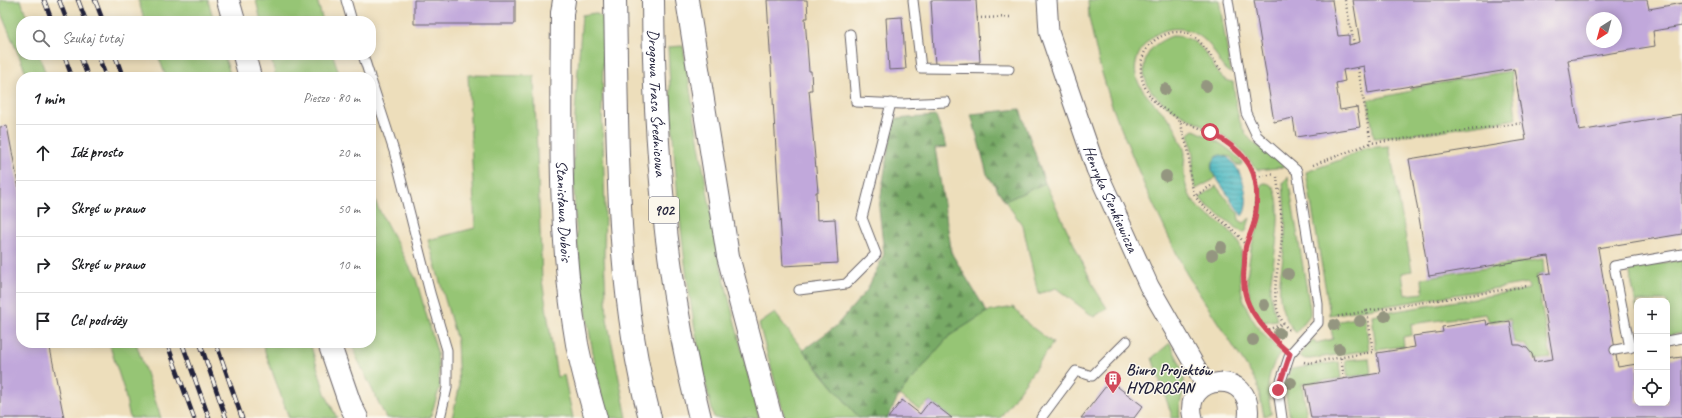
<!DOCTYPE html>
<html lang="pl">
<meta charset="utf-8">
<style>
:root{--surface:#fff;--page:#f6f6f6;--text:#202124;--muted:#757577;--line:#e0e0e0}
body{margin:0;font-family:Caveat,sans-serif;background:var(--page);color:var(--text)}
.controls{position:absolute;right:12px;bottom:12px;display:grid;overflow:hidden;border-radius:8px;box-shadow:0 2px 10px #0003}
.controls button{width:36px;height:36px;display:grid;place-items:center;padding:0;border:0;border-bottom:1px solid var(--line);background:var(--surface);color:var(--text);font:20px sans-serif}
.compass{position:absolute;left:1586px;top:12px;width:36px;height:36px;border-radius:50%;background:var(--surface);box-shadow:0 2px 10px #0003;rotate:216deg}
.stop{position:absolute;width:12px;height:12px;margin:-9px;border:3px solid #d1495b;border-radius:50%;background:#fff}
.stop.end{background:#d1495b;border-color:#fff;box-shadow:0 1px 4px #0008}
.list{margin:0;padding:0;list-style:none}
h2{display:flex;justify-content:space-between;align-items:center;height:52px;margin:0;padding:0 16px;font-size:17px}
h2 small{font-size:13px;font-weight:400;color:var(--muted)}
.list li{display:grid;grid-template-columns:26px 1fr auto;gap:12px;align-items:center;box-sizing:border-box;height:56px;padding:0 16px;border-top:1px solid var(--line)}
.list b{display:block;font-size:15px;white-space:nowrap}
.list em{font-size:13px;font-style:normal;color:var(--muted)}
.icon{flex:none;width:22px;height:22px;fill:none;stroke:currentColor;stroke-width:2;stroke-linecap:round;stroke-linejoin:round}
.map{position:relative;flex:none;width:1682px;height:418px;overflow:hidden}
.search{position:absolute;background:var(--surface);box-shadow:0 2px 10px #0003;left:16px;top:16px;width:360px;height:44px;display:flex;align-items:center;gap:10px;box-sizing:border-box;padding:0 14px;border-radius:16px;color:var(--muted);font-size:15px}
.panel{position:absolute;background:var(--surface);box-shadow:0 2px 10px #0003;left:16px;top:72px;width:360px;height:276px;border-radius:16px}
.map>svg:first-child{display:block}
.green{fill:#96c574;stroke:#5c7458}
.forest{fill:url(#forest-firs);stroke:#4d6650}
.water{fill:url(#water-rules);stroke:#366d7e}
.building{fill:#c1a8db;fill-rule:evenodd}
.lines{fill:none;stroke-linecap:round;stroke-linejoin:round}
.lane-casing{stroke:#696468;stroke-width:11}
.street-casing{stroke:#696468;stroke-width:21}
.secondary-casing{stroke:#696468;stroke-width:24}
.primary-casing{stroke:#696468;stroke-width:24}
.path{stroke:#696468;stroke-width:2.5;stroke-dasharray:1 3;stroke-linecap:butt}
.lane{stroke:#fff;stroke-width:9}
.street{stroke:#fff;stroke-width:19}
.secondary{stroke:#fff;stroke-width:22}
.primary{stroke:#fff;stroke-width:22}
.rail-casing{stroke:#22223b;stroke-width:4.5}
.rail{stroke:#fbf7ec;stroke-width:3;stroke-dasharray:9;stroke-linecap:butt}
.tree{fill:#949680}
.route{stroke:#d1495b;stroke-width:5}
.labels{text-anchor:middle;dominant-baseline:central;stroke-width:3;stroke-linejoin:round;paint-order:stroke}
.shield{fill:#fbf7ec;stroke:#636270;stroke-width:1}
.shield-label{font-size:15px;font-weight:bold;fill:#22223b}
.street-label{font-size:16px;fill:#22223b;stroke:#fbf7ec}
.poi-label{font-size:16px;font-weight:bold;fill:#22223b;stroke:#fbf7ec;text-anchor:start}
</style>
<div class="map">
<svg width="1682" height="418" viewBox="0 0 1682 418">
<defs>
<pattern id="forest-firs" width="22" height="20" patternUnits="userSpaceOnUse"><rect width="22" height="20" fill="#78aa66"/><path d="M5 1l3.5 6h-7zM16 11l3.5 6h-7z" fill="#628a55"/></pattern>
<pattern id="water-rules" width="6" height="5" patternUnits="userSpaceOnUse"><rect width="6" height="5" fill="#49b8c1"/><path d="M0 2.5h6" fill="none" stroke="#3c959e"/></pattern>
</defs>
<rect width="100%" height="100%" fill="#fbf7ec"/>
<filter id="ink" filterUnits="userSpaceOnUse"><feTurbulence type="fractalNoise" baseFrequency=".025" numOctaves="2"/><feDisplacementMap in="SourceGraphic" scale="8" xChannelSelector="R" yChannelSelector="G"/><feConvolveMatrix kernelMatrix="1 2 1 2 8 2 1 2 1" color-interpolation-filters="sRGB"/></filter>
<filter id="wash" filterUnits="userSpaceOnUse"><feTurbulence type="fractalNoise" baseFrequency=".012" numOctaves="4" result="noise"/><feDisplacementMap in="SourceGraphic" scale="16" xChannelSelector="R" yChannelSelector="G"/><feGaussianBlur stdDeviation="0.9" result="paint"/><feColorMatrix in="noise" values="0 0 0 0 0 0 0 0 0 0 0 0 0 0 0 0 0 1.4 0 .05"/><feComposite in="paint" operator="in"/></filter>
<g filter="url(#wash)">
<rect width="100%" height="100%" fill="#eddebb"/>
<path class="green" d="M0,0H21L28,21H21V55H39L47,77H28L0,11Z
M138,0H208L214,21H145Z
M256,0H317L323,21H261Z
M1088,0H1219L1231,73C1222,71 1218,57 1213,50C1202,33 1182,24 1163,31C1154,34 1146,42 1141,50C1123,81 1152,99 1169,119C1175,125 1177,132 1180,140C1182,144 1185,150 1185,154C1185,158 1184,162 1184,166C1183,177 1186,191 1193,201C1204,218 1229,223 1239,243C1244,254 1240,264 1240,275C1240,308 1258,331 1281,352C1271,367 1266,379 1269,398C1269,403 1271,409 1271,414L1264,416L1257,383L1186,273L1145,187L1112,106L1099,63L1089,18Z
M595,13L604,18L602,110L605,209L604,255L607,319L627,418H606L605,415C590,341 576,264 574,188C572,130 578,73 582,15Z
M1172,36C1212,35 1210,81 1233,82C1237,106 1236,131 1258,146C1267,153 1278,158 1285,167L1258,170C1248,160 1241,148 1229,139C1204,121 1135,105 1145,62C1148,48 1159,41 1172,36Z
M683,46L699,145L720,263L759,418H714C683,297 674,172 668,47Z
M158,55H224L231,77H166Z
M270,55H333L340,77H276Z
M1511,71L1516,119L1432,132L1374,138L1368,100L1411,91V88Z
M468,75L534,76L542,280L557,377L564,375L573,418H452L459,389L457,341L428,240L475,228Z
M1194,130C1212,138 1230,147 1242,163L1241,165H1237L1231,157L1220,155L1216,157L1211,166L1215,178L1213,180L1196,189L1193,180V155L1189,134Z
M1389,146L1412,271L1402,273L1405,295L1423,293L1422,278L1543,259L1544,273L1536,276L1551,358L1536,360L1526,345L1514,342L1510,319L1489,322L1486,314L1411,324L1412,335L1403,337L1404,346L1376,350L1372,315L1529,289L1528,283L1330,315L1306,172L1340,160L1365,148Z
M1288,177L1310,309V315L1296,333C1269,301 1283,274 1285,238C1286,220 1284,201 1283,182Z
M1045,183L1095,289L1107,308L1094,317L1056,288L1038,294L1023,226L1005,201Z
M1264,183C1292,182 1270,273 1270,290C1271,300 1274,310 1277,320L1263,322L1251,304L1247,277L1251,249L1259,220L1261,185Z
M371,186L377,206L416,279L437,352L440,387L430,418H386L357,358L352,343H371Z
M1216,186L1238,213L1239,220L1244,223L1250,218L1246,231L1243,233L1205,204L1200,198Z
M1682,260V333L1667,336V301H1637V311L1629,268Z
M1013,307L1029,325L1053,343L1000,418H952L930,401L919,409L899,395L949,336L987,312Z
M775,313L808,357L859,418H785L759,324Z
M1365,316L1369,350L1310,359H1305L1299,356L1311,341L1314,340L1316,343L1333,339L1330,323Z
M109,343H136L161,418H130L124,390Z
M262,343H310L325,393L337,418H289Z
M1170,343C1175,355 1184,368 1184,381C1185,394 1177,405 1180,418H1170L1172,416L1152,358Z
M1369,358L1371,374L1348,377L1345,360Z
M1339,362L1341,378L1302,384L1307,418H1290C1287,400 1282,385 1291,369Z"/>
<path class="forest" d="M1020,109L1045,183L1005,201L987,174L971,114Z
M936,116L947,147L935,148L952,254L987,312L949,336L899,395L888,418H859L803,350L835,327L867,290L884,254L879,208L887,156L895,119Z"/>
<path class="water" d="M1220,155C1239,155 1254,203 1242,216L1213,173C1210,166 1213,159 1220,155Z"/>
<g id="blocks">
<path class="building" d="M414,0H515V24H414Z
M767,0H807L808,18H805L809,71H811L812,90H809L818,192H816L817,220L835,219L838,263L783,266Z
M931,0H976L980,62L935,65Z
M1254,0H1332L1338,36L1349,35V45L1360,42L1353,0H1647L1649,9L1682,3V26L1653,31L1655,46L1568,60L1579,131L1682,114V234L1598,248L1618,367L1637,364V403H1667V359L1682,357V418H1311L1305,385L1380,373L1377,353L1415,347L1413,336L1443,332L1442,327L1486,320L1487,325L1510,321L1514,345H1520L1527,348L1532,354L1534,362L1553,359L1539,275L1551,273L1548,256L1429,276L1409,159L1526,140L1514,69L1368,93L1364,66L1343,70L1345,81L1336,83L1340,110L1357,107L1360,127L1296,137L1293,118L1274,122ZM1592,18H1616V42H1592Z
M902,17L906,69L889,70L886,18Z
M7,126L21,199V343H49L64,418H0V127Z
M1110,381L1143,406L1134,418H1081Z
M902,400L920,414L930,401L952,418H888Z"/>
</g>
</g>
<g filter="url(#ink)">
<use href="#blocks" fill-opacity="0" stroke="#696468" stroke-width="1"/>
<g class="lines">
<g class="lane-casing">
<path id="lane" d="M346,0L352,21
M913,0L921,68L1009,69
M1228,0L1246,113L1257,136L1297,171L1318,304V323L1290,354L1278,390L1282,418
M850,34L856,102L902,104L946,102
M363,55L370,77
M371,80L394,151L430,293L447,350V388L440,418
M799,290L846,284L876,254L862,218L891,103
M1667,341L1682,338
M1630,348L1614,266L1682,254
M1615,350L1637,346
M1041,418L1076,371L1092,376L1127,341"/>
</g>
<g class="street-casing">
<g id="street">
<path id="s1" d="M1047,0L1049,32L1096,169L1149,286L1206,385"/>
<path d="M1193,418C1181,374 1255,367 1248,418"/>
</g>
</g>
<g class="secondary-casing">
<g id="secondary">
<path d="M228,0L234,21"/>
<path id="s2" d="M562,14C561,125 558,235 577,344C582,369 589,394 596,418"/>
<path d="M244,55L250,77"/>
<path d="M329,343L350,404L357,418"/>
</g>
</g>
<g class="primary-casing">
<g id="primary">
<path d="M615,0C618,139 614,283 650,418"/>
<path id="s3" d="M653,0C654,140 665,282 700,418"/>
<path d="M687,0L728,256L771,418"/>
<path d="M562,14L564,0"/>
</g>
</g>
<path class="path" d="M1345,0L1354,44
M977,18L1013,17
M1358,68L1371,143
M1180,121C1205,128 1249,149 1256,177C1257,181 1256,186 1256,190C1256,210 1254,228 1246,246C1233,224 1209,216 1195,196
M1313,165L1371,143L1523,123
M1256,177L1275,174
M1277,177C1279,197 1283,218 1282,238C1280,268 1264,306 1290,331
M1211,186L1195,196C1190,182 1190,172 1189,157C1189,149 1185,141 1183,134C1182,130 1182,125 1180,122C1176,115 1164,110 1158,105C1133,82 1134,43 1170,33C1197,26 1208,54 1221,70
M1246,246L1244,276L1245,291L1249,306L1267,330L1283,324
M1367,311L1528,286
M1267,330L1278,343
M1341,358L1344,379
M1304,362L1308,363L1373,352L1367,311L1335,317"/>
<use href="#lane" class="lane"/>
<use href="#street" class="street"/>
<use href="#secondary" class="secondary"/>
<use href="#primary" class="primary"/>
<g class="rail-casing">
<path id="rail" d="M44,0L52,21
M59,0L67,21
M78,0L86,21
M95,0L103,21
M64,55L72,77
M80,55L88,77
M98,55L106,77
M115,55L123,77
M167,343L194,418
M182,343L209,418
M200,343L226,418
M216,343L242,418"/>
</g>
<use href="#rail" class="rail"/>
</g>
<g class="tree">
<circle cx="1206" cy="86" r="6"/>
<circle cx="1165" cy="89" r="6"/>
<circle cx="1166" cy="176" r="6"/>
<circle cx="1221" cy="247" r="6"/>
<circle cx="1212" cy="255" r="6"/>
<circle cx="1288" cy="274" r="6"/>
<circle cx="1264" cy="305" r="6"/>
<circle cx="1385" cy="316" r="6"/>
<circle cx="1360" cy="321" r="6"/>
<circle cx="1334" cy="325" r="6"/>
<circle cx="1279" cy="333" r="6"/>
<circle cx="1253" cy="340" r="6"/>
<circle cx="1339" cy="349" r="6"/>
<circle cx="1291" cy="383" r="6"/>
</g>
</g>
<g class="lines" filter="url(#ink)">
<path class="route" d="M1210,132C1250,155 1262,172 1255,219C1253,228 1249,236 1246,245C1244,252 1245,262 1244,269C1243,281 1244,295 1249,305C1256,321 1277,343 1290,354L1278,390"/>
</g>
<defs>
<g id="building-pin" transform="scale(0.9)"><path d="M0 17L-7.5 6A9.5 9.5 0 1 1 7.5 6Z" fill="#d1495b" stroke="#fbf7ec"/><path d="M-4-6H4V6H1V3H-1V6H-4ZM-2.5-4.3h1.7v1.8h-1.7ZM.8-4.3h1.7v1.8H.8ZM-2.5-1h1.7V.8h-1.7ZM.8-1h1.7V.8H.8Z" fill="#fff"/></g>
</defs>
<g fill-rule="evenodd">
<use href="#building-pin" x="1113" y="379"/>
</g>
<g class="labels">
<rect class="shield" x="649" y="197" width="30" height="26" rx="3"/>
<g class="shield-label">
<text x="664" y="210">902</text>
</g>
<g class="street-label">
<text stroke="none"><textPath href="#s3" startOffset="103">Drogowa Trasa Średnicowa</textPath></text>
<text stroke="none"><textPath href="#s1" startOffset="210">Henryka Sienkiewicza</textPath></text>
<text stroke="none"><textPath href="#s2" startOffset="197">Stanisława Dubois</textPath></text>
</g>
<g class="poi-label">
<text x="1126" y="370">Biuro Projektów<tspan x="1126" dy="18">HYDROSAN</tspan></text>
</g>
</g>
</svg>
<div class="controls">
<button>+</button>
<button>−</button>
<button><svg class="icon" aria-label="locate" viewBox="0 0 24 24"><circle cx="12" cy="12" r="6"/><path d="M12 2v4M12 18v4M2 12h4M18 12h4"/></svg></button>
</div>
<svg class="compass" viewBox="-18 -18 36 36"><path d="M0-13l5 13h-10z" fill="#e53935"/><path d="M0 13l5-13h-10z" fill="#757577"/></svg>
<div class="stop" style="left:1210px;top:132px"></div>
<div class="stop end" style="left:1278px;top:390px"></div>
<div class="search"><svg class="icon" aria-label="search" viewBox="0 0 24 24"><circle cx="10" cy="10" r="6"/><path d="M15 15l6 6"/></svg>Szukaj tutaj</div>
<section class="panel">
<h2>1 min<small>Pieszo · 80 m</small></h2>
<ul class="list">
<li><svg class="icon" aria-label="ahead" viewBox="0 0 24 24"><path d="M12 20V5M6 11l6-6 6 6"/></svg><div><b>Idź prosto</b></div><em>20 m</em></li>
<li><svg class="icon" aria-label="right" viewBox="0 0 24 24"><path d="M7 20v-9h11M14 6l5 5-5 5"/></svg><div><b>Skręć w prawo</b></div><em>50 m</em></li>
<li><svg class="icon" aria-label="right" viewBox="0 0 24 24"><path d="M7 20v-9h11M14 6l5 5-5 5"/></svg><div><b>Skręć w prawo</b></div><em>10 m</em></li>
<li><svg class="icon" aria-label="arrive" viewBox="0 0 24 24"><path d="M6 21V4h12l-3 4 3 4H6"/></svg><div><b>Cel podróży</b></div></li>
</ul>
</section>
</div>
